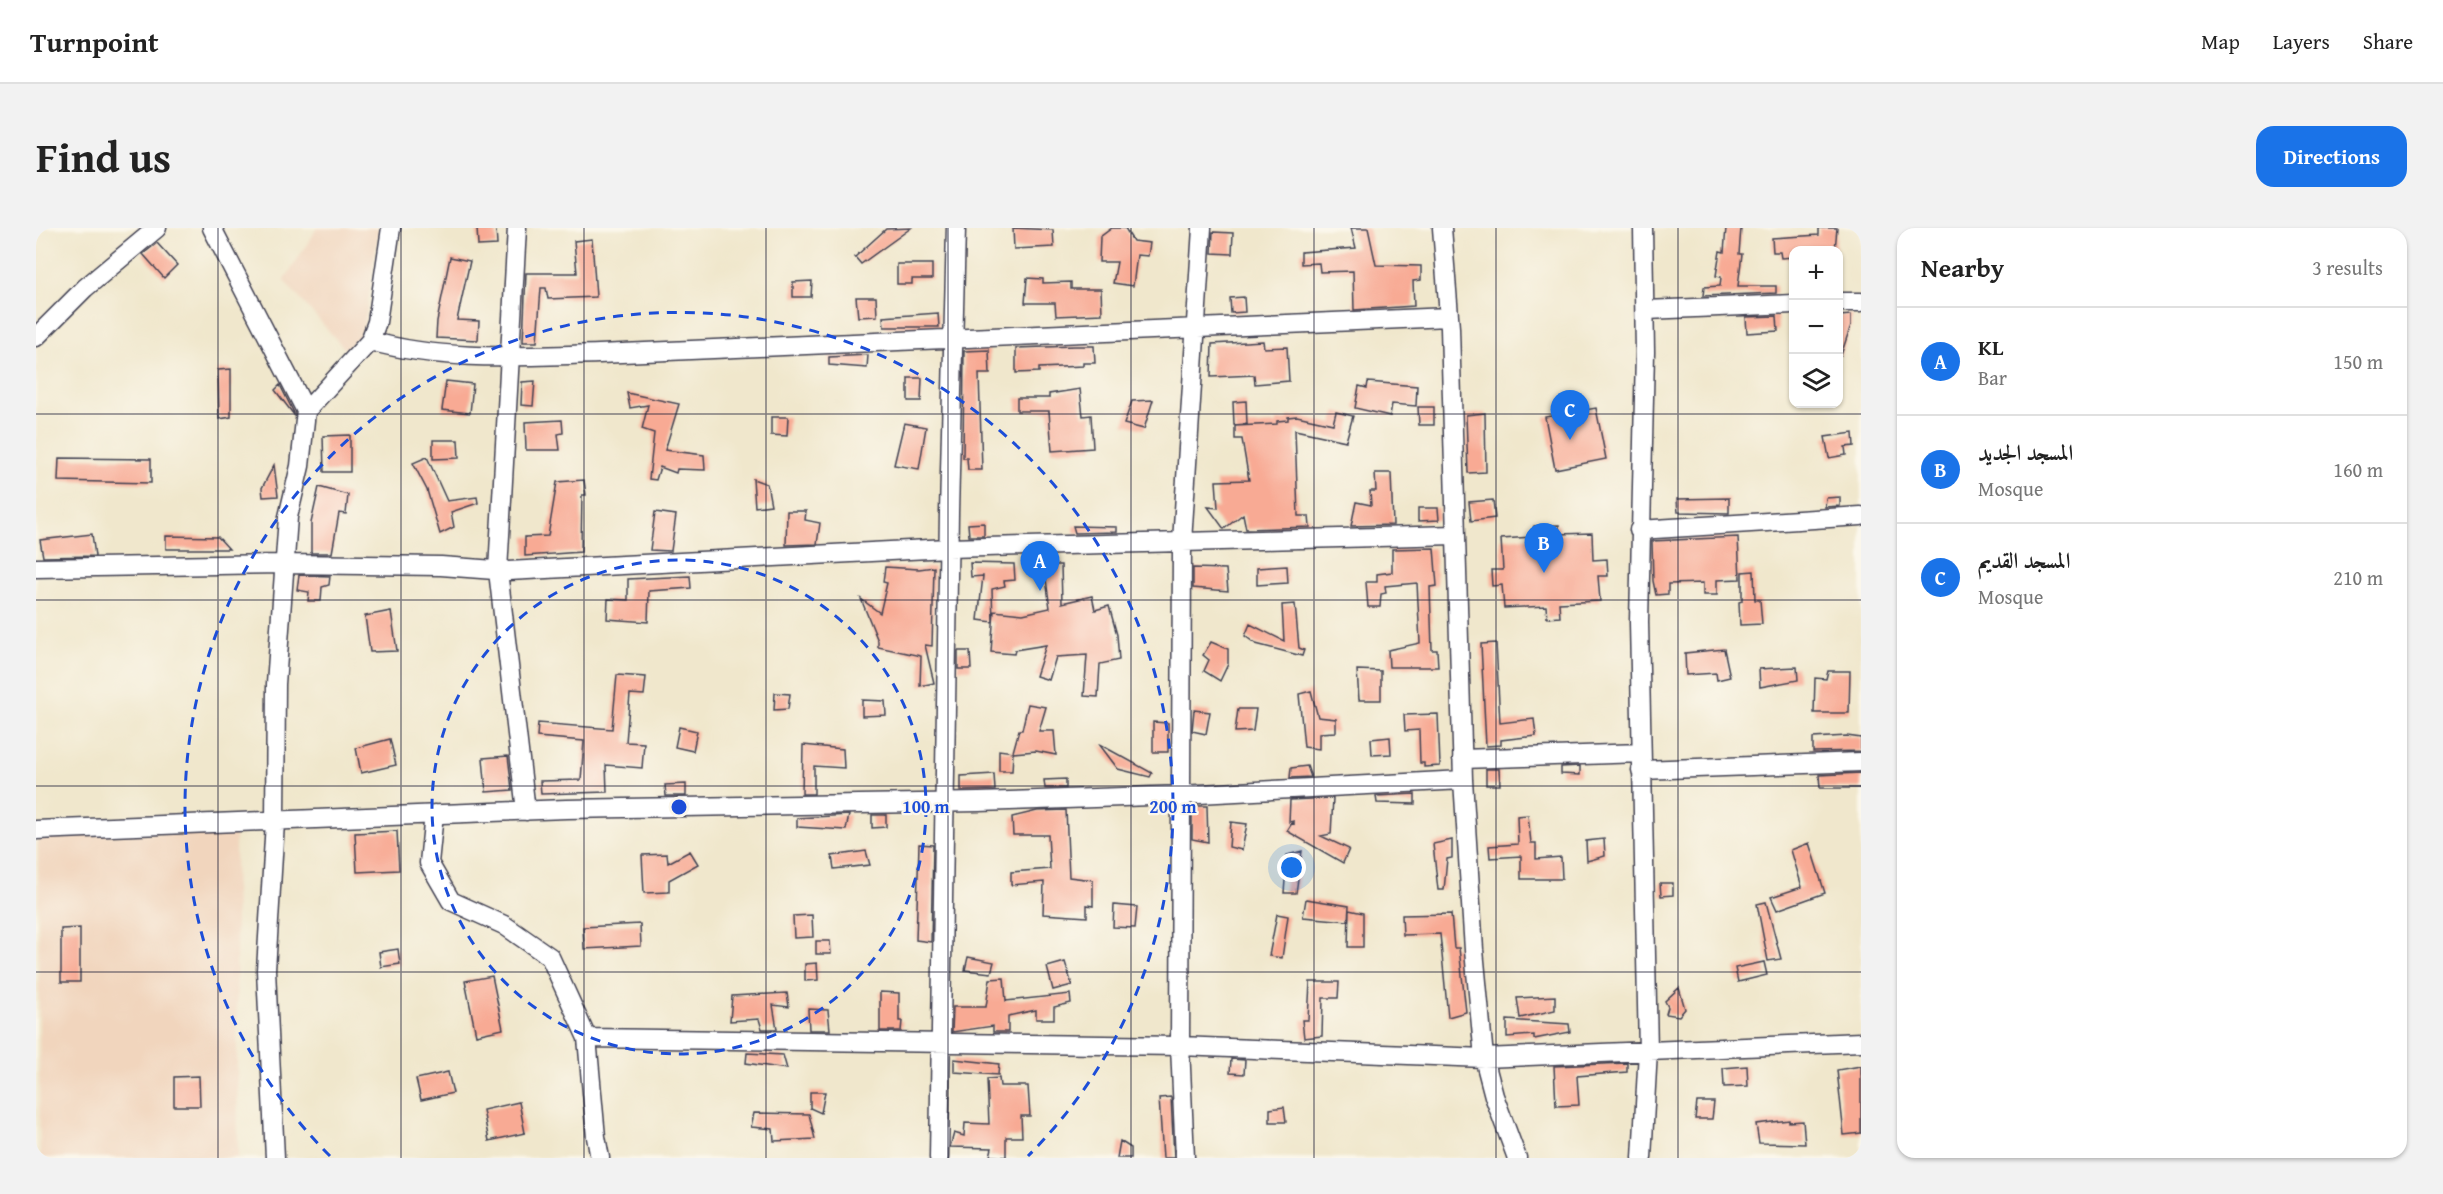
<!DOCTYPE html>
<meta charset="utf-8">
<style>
:root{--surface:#fff;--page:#f2f2f2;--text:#222;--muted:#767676;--line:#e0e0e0;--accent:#1a73e8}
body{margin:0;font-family:"Gentium Book Plus",Amiri,serif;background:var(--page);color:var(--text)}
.controls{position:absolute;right:18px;top:18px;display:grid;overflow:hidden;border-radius:12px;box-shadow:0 2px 4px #0004}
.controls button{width:54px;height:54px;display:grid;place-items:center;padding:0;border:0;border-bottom:2px solid var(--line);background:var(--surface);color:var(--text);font:30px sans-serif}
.you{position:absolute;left:1256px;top:640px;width:21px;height:21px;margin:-15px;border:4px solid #fff;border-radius:50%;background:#1a73e8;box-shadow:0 0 0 9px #1a73e833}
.badge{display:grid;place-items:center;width:39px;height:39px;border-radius:50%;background:var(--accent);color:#fff;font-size:20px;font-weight:700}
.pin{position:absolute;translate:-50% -50px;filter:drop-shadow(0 2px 3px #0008)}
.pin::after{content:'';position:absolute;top:32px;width:21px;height:18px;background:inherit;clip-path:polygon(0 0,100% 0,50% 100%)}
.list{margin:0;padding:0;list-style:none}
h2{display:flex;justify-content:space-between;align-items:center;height:78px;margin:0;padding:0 24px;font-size:26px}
h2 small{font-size:20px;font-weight:400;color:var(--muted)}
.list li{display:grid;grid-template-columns:39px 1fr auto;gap:18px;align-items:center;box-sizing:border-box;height:108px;padding:0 24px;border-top:2px solid var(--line)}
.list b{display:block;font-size:22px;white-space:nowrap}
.list p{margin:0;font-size:20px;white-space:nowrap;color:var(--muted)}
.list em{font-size:20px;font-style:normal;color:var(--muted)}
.icon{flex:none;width:33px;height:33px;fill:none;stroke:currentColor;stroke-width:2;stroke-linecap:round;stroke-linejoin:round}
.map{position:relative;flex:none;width:1825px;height:930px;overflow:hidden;border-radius:18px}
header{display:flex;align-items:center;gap:36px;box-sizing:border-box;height:84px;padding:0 30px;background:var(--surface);border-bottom:2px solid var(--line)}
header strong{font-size:28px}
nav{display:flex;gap:33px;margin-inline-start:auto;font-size:21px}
.intro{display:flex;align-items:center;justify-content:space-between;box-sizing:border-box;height:144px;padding:0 36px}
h1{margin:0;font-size:42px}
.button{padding:15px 27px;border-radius:18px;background:var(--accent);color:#fff;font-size:21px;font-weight:700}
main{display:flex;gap:36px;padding:0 36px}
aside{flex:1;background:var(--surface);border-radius:18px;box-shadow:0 2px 4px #0004}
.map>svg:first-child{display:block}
.built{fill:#f1d5bd}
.building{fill:#f8aa94}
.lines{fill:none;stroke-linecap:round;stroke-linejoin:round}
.minor-casing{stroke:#414051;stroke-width:21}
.minor{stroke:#fff;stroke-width:18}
.grid{fill:none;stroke:#22223b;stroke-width:1.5;stroke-opacity:0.55}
.ring{fill:none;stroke:#1d4ed8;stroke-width:3;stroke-dasharray:10 8}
.centre{fill:#1d4ed8;stroke:#fbf7ec;stroke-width:3}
.ring-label{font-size:18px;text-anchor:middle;font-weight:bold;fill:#1d4ed8;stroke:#fbf7ec;stroke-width:4.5;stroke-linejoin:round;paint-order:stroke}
</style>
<header>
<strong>Turnpoint</strong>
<nav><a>Map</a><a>Layers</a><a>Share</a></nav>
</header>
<div class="intro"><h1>Find us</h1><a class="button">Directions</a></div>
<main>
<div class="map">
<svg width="1825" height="930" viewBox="0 0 1825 930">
<rect width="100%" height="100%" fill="#fbf7ec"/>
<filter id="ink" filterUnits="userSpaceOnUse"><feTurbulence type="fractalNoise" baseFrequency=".0167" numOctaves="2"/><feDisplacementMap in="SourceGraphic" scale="12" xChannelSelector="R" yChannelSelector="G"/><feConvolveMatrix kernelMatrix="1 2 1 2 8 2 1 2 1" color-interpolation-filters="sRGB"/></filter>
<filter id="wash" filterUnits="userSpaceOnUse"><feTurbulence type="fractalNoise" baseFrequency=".008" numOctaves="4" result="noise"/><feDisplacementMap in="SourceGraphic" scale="24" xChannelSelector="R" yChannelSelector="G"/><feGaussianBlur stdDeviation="1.35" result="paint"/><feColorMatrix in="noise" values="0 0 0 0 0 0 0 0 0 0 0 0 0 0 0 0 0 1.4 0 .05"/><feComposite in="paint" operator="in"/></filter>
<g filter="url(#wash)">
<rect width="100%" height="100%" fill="#f0e7cc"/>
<path class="built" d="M281,0H343L329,93L324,109L309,121L248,53Z
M199,604L202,930H4L2,608Z"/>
<g id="blocks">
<path class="building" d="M441,0H460L461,17L442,18Z
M875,0L825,36L819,29L850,1Z
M977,0L1017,2L1018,19L978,21Z
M1076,0H1089L1097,13L1114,15L1112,28L1101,27L1097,58L1077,55L1081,34H1063L1064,9Z
M1315,0H1332L1340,37L1385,38V52L1377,53L1378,78L1318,82L1317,43L1284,44L1283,35L1265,36V24L1320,20Z
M1690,0H1705L1703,26H1706L1702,58H1740V65L1667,68L1668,59L1684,58L1685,49L1680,48L1684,23L1688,24Z
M1783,0H1801L1799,22H1758V29L1745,30L1744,24H1737L1736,10L1783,7Z
M1177,4L1197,5L1196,26L1176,25Z
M556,11L560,69L512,71L510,60H505L501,114H487L490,45H541L538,13Z
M121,15L141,37L128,50L107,26Z
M414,29L434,33L421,92L443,93L442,112L400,110L401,93Z
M861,36H896V51H876V56H861Z
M991,50L1007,51V55L1035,54V61H1065L1066,86L1020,88L1019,75H989Z
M776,53L775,69H757V54Z
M820,69H840L841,88L822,89Z
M1208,69L1209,84L1195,85L1194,70Z
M902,85L903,99H848L847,89Z
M1815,87V97L1805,127L1803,126V88Z
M1741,88L1742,103L1711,105L1710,89Z
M1227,113L1228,120L1251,119L1253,153L1219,156L1218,147L1175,149L1176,116Z
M1038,118H1058L1059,135H1047V138L1003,140V144L980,145V120Z
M953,122L954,146H943L946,242H932L931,230H927L928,123Z
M832,127L831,140L793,137V129Z
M195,141V189L183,191L182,142Z
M872,150H886L885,173H872Z
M410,153L437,156L434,185L406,182Z
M499,153L497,178L485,177L486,154Z
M1332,154L1381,158L1380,178L1356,176L1354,188L1319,180L1323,158L1331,160Z
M244,157L258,185V187L239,162Z
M1044,161L1047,188L1055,187L1057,220L1016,223L1013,183H981V170H1013V166Z
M591,165L643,176L629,222L668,227L669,242L641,241L640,245L624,239L620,252L613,251L618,205L606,201L612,177L594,180Z
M1117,172L1108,201L1088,196L1096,173Z
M1210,173L1211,196L1198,197L1197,174Z
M1382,179H1398V197H1383Z
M1560,180L1570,231L1519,241L1509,189Z
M1300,184L1317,188L1310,213L1259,202L1262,288H1273L1274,299L1210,301L1207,286L1188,301L1172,279L1182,280L1180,253L1213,252L1206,211H1199V198L1241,196V193L1252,192V189L1261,188L1297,196Z
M1449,185L1450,244L1432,245L1430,187Z
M735,189H752L751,208L735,207Z
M526,192L527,205L522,206L524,222H490L489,194Z
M868,195L890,199L883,241L858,237Z
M1817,205L1818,218L1809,219L1810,227L1793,230L1789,209Z
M314,207V244H288L287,208Z
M397,212H422L423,230L397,231Z
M391,229L411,273L441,269L442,275L415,284L418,299L404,306L391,262L377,235Z
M23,230L115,231V255L22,253Z
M238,237L242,268L227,269L226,260Z
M1339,245H1355L1357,297L1315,298L1320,274L1335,277L1334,263H1340Z
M717,251L731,256L735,277L719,279Z
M548,252L550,267H546L545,324L489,328V309L512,308L521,254Z
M283,259L312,267L310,286L303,285L296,325H275V295Z
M1804,269V278L1789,279L1790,270Z
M1693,270V285L1642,284L1641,271Z
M1457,272L1459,290L1435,293L1433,274Z
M1382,280H1402L1403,292L1382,293Z
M751,283H770L769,292L784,295L781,316L750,317Z
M619,284L640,287L635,323L614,322Z
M948,295V308H933L932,296Z
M1523,297V306L1556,305L1557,332L1571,331L1572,348H1562L1564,373L1523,375L1524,389L1511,390L1510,378L1468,380L1466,357L1456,358L1455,342H1467L1465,311L1499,309L1498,298Z
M1037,298L1081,299V304L1039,305Z
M56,306L59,328L7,329L4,312Z
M130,308L182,309L193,321H130Z
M1702,309L1704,351L1681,352V367H1667V355L1632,356V366L1620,367L1617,353L1616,313Z
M1398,320L1401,358L1394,359L1396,422H1401L1402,439H1353L1352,422L1384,415L1381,355L1349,358L1350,365L1345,366L1344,379H1332L1330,354H1341V346L1356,344V321Z
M934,335L978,336L979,352L968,353L969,358L956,361L957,394L942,392L947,348L935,349Z
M1008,337H1025L1026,375L1056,368L1059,382L1073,378L1081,407L1083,432L1064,436L1062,469L1048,468L1051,427L1020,429L1013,452L1000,448L1010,417L979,422L978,426L955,424L958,383L987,386L1014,380Z
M1251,338L1252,355L1221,357V340Z
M849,339L883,341L898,339L896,418L889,417L898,455L884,458L885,428L842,419V413L825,371L844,385L851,355L847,354Z
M1157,340L1190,341L1192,363L1157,360Z
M1718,343L1719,372H1724L1726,396L1704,397L1703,374L1706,373V344Z
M263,347L294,348L293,357L286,359L285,373H272L273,364L261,362Z
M654,348L655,360L613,363L612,394L571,391L572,371L592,372V351Z
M1259,376L1263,420L1268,422L1266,428L1220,416L1209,408L1214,396L1248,413L1246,377Z
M355,383L361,423L334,424L329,388Z
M1175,414L1192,421V436L1184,453L1168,443L1173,432L1167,427Z
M1460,415L1464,495L1498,491L1500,508L1465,512V517L1450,518L1445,416Z
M1688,421L1694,449L1681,452L1680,445L1650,447L1649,425Z
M922,423H934L935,441H922Z
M1761,439L1762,452L1724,459L1723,441Z
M1321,442L1345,443V472H1323Z
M1792,443H1814L1813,485H1778L1779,450L1790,451Z
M581,447L610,449L608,467L594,466L590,514L608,515L606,540L570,537L571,564L505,566L504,553L545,552L548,513L501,509L502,495L576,501Z
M1275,463L1282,489L1300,491V504L1283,505V521L1268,519L1263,466Z
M739,465L754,466L752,481L738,482Z
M826,472L849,473L850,487L826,488Z
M992,476L1010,479L1003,503H1018L1020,527L1000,523L977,525L976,543H963V522L977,524L983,502H986Z
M1202,481H1220L1217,503L1199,504Z
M1158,482L1174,484L1170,506L1156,503Z
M1402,486L1404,538L1388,539V535H1384L1383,502L1369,503L1368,487Z
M1117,494L1132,495V524H1117Z
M643,499L661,503L657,523L639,519Z
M1811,508L1825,510V523L1777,524V510Z
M1354,509L1355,526L1336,527L1335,511Z
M354,511L360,537L325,545L320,520Z
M1063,516L1116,545L1114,549L1082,541Z
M767,517L807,521L808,540L778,538V566H766Z
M472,528L476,562L450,564L447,530Z
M1271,538L1275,549L1254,550L1255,540Z
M1544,538V547L1525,546V539Z
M1450,541H1463L1464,557H1450Z
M1825,545V560H1784L1783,547Z
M958,546L959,562L925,563V548Z
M1030,551V560H1009L1008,552Z
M650,556V568H630L629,557Z
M1379,566V576L1341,575L1340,568Z
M1297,570L1295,606L1285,608L1313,621L1307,635L1251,603L1256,595L1258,596V593L1253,594L1254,572Z
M1156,578H1171L1172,614L1156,611Z
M1030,582L1033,649L1057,652V678L1051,677V689L1007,686L1008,654L975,657V644L1014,641L1012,607H977L976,589L1001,583Z
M813,587L810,602L761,599V590Z
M836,587H850V599L836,600Z
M1492,587L1495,615H1500V631L1525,629L1526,651H1485V628L1454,630L1453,618L1482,616L1481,588Z
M1195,594L1211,596L1206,622L1193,619Z
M361,603L363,642L321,644L319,605Z
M1568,611L1569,628L1551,633L1550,613Z
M1416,612V630L1411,631L1408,662H1402L1397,616Z
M1773,615L1789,665L1741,682L1735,669L1766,659L1755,622Z
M883,616L897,617L895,714L880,712Z
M654,623L662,636L633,652V664L608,665L606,627L631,626L632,635Z
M830,623L834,637L798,641L796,628Z
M1266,623L1260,665H1248L1251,627Z
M1624,655H1637V667L1625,668Z
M1270,671L1313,678L1312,693L1267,689Z
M1730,674L1745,731L1732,733L1721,676Z
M1078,677L1101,679L1099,700L1077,699Z
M1313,682L1327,685V719H1312Z
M1241,686L1252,688L1246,730L1233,728Z
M1415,686L1418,720H1423L1430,784L1412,789L1404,706L1367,707L1366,687Z
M776,687L777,709L758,710L757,688Z
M604,696L605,718L548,721L547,699Z
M44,700V754H25V701Z
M780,713H794L795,726H780Z
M362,721L364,736L345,739L343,724Z
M932,729L958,734L955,745L929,742Z
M1029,734L1036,757L1017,762L1011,739Z
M1728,734L1731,747L1702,754L1699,740Z
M781,735L782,752L769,753V736Z
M456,748L467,801L440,807L429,753Z
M968,750L970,773L1034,766L1035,775L1018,779V791H1000V782L972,788V804H957V798L916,804L917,779H950L954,751Z
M1274,754H1303L1302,770H1287L1286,808L1268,810L1266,792H1272Z
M1643,760L1649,781L1643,788L1630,786L1632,779L1629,773Z
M844,764L863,765V793H866L865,803H844Z
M751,765L753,779L737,777L741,801H726L723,791L694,793L696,768Z
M1519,768V782L1484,790L1481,770Z
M772,781L792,782L794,802H773Z
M1471,792L1533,796L1534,804L1498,811V807L1471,809Z
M711,825L747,827L751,841L710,835Z
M918,831L963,836L962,847L918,844Z
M1195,831L1209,832L1208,846L1194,845Z
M1591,835V844L1541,848L1543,877L1520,878L1518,838Z
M1711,838L1712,858L1688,859L1687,840Z
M1825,838V905L1808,907L1801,842Z
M412,844L417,865L385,872L380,851Z
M163,848L164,878H138V849Z
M963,850L964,858H992L994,888H985L986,909H970V929L954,928L956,920L914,919L918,905L928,908L929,895L953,896L951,851Z
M774,864H789L785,885L774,880Z
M1135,869L1138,930H1127L1123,870Z
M483,874L489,905L453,913L447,882Z
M1661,874H1678L1676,891H1659Z
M1248,879L1250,894H1234V881Z
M718,885L773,886L779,911L738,913L737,901L715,899Z
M1753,892V894L1767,893L1769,916L1723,915L1720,896Z
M1084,913L1095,920V930H1081Z"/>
</g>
</g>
<g filter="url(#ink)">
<use href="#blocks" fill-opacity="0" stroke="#414051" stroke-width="1.5"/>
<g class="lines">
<g class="minor-casing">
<path id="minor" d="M176,0L270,183L264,238L252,289L240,456L239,594L230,742L239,930
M481,0L462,343L490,583
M1406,0L1414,100L1427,552L1438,722L1448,830L1458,868L1481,930
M1802,74H1825
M1610,82L1758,76
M0,109L49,60L121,0
M334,113C409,134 487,128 563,126L1413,89
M270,183L334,113L341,94L355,0
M1603,302L1825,288
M0,340L248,336L405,338L472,343L912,320L1419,307
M1426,531L1605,525
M1605,542L1825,534
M398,586L393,635L415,673L468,697L514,729L551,810L560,909L564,930
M0,602L530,581L943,574L1144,567L1427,552
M551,810L1144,818L1448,830L1825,814
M903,930L913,285L920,0
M1149,930L1144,818L1146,314L1166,0
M1606,930L1612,823L1603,394L1609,124L1607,0"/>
</g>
<use href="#minor" class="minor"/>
</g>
</g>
<path class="grid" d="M182,0V930M365,0V930M548,0V930M730,0V930M912,0V930M1095,0V930M1278,0V930M1460,0V930M1642,0V930M0,186H1825M0,372H1825M0,558H1825M0,744H1825"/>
<g class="ring">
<circle cx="643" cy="579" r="247"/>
<path d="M294 928A494 494 0 1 1 992 928"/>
</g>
<circle cx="643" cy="579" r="9" class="centre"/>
<g class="ring-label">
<text x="890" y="585">100 m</text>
<text x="1137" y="585">200 m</text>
</g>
</svg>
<div class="controls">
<button>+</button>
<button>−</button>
<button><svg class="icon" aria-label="layers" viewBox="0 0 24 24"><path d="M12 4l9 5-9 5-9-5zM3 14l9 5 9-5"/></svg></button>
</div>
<div class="you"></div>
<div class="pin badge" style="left:1004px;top:363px">A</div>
<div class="pin badge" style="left:1508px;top:345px">B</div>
<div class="pin badge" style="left:1534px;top:212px">C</div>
</div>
<aside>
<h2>Nearby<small>3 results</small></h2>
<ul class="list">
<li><span class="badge">A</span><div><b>KL</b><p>Bar</p></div><em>150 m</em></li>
<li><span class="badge">B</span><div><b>المسجد الجديد</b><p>Mosque</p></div><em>160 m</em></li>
<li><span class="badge">C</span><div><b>المسجد القديم</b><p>Mosque</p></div><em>210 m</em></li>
</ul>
</aside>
</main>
